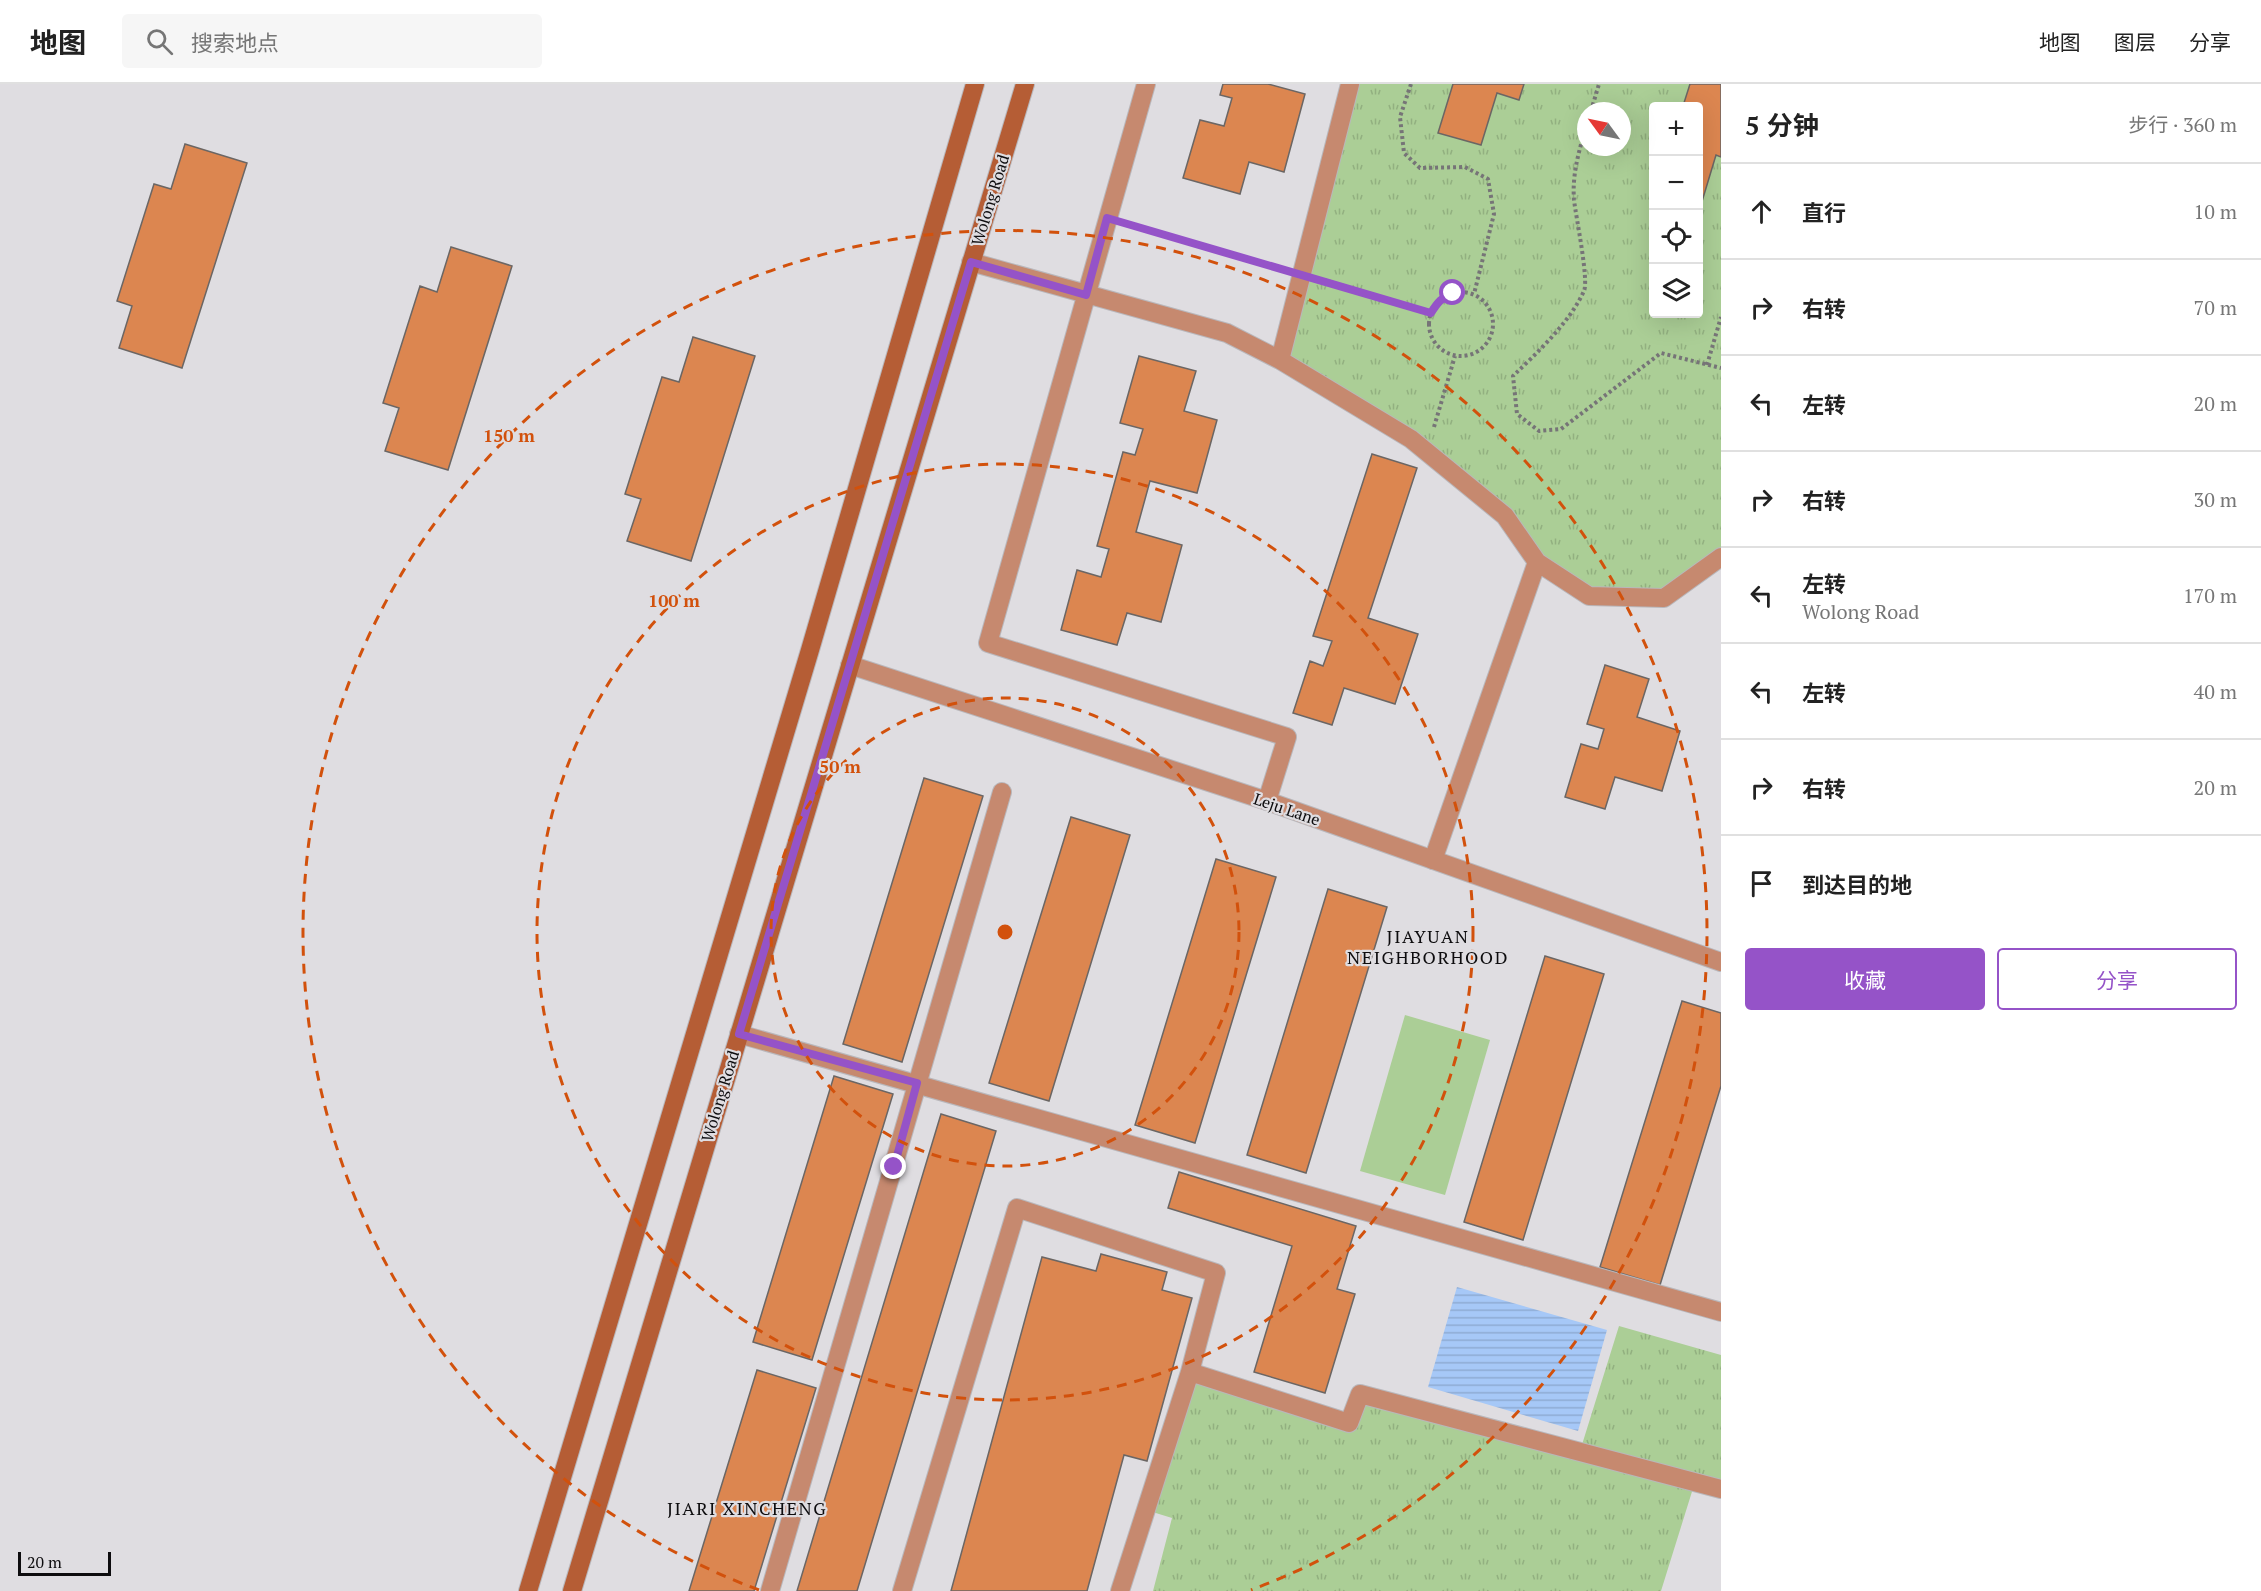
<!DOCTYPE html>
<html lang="zh">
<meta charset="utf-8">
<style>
:root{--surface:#fff;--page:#f6f6f6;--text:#222;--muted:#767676;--line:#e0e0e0;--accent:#9553c8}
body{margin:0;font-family:"PT Serif","Noto Sans SC",serif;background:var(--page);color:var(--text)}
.controls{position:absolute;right:18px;top:18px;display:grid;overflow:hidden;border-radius:6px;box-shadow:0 6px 24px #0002}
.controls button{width:54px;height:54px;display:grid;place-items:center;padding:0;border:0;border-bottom:2px solid var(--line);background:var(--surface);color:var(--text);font:30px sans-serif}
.compass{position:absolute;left:1577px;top:18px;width:54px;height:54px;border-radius:50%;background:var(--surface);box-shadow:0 6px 24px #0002;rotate:303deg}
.scale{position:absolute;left:18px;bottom:15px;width:93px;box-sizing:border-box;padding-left:6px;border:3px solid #0d0c0e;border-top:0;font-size:16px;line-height:21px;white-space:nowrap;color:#0d0c0e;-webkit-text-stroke:4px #dfdde1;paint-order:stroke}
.stop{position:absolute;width:18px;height:18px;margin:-14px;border:4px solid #9553c8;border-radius:50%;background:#fff}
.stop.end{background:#9553c8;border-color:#fff;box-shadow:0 2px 6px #0008}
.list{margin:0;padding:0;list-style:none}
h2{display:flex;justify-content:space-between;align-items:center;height:78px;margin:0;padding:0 24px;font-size:26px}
h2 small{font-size:20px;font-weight:400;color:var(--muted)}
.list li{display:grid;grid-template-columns:39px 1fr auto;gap:18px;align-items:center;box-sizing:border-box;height:96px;padding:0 24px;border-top:2px solid var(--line)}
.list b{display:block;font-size:22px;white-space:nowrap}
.list p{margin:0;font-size:20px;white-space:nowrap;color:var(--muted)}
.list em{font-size:20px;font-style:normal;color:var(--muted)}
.actions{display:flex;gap:12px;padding:18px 24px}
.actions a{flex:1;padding:14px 0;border:2px solid var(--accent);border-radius:6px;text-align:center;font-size:21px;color:var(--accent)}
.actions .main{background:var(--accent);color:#fff}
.icon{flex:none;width:33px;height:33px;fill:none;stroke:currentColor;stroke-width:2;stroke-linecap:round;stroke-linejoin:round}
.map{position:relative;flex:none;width:1721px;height:1507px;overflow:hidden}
header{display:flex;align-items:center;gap:36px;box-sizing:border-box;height:84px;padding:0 30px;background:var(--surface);border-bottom:2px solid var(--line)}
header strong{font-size:28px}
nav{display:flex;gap:33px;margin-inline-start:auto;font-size:21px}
.search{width:420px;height:54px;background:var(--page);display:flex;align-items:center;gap:15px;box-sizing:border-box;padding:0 21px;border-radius:6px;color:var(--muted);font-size:22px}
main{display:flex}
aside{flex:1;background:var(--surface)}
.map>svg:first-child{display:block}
.grass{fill:url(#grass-tufts);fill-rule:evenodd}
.pitch{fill:#abce96}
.water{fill:url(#water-rules)}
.building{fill:#dc8650;stroke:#6b6664;stroke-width:1.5}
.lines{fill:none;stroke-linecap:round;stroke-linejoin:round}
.service-casing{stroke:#b9b7bb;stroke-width:20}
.minor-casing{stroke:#b9b7bb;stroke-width:20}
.secondary-casing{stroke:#b9b7bb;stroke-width:20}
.path{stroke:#767477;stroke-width:4;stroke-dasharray:3 3;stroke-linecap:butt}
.service{stroke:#c6896f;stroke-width:18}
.minor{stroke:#c6896f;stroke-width:18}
.secondary{stroke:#b55d35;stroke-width:18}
.route{stroke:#9553c8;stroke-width:8}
.ring{fill:none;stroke:#d2510c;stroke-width:3;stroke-dasharray:10 8}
.labels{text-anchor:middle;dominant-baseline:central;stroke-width:4.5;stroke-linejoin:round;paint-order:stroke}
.street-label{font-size:16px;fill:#0d0c0e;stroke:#dfdde1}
.neighbourhood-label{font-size:18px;letter-spacing:1.5px;fill:#0d0c0e;stroke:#dfdde1}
.centre{fill:#d2510c;stroke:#dfdde1;stroke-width:3}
.ring-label{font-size:18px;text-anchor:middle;font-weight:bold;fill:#d2510c;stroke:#dfdde1;stroke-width:4.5;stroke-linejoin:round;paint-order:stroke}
</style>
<header>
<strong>地图</strong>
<div class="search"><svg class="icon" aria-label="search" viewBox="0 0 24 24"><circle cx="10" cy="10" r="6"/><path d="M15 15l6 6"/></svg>搜索地点</div>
<nav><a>地图</a><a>图层</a><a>分享</a></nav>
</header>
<main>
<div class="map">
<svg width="1721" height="1507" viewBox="0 0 1721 1507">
<defs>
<pattern id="grass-tufts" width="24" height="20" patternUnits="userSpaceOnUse" patternTransform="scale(1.5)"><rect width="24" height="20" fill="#abce96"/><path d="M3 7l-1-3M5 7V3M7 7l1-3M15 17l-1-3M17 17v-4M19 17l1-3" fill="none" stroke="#92b080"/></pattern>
<pattern id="water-rules" width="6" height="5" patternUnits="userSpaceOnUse" patternTransform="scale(1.5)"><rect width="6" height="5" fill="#a6c8f7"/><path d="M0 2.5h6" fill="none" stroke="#8eabd3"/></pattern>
</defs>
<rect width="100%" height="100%" fill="#dfdde1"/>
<path class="grass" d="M1350,0H1721V473L1664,514L1589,512L1537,478L1505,432L1427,368L1280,276ZM1654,22H1698V230H1654ZM1586,27H1622V63H1586Z
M1619,1242L1721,1271V1405L1695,1398L1661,1507H1153L1172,1434L1146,1426L1190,1288L1348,1339L1360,1310L1580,1367Z"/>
<path class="pitch" d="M1405,931L1490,956L1445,1111L1360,1087Z"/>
<path class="water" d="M1457,1203L1607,1246L1578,1347L1428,1303Z"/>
<path class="building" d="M1223,0H1268L1305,10L1284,88L1249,78L1240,110L1183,94L1200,36L1224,42L1232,14L1220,11Z
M1453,0H1524L1519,16L1497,9L1481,61L1438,49Z
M1690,0H1721V73L1716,71L1700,124L1698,22H1683Z
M185,60L247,79L182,284L119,264L132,222L117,217L154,100L171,105Z
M451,163L512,182L448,386L385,367L399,324L383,319L420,202L437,208Z
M693,253L755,272L691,477L627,457L641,415L625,410L662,293L679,298Z
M1139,272L1196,287L1184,327L1217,336L1197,409L1150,397L1136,448L1182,461L1161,538L1127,529L1117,561L1061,546L1077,486L1101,493L1109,465L1097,462L1123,368L1135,371L1143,345L1120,339Z
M1372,370L1417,384L1368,534L1418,550L1395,620L1344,604L1332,641L1293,629L1310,577L1323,582L1332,557L1313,552Z
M1605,581L1649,595L1637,633L1680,647L1662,707L1615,693L1605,725L1565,713L1581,660L1598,665L1604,645L1587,640Z
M924,694L983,712L902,978L843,960Z
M1071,733L1130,751L1049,1017L989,999Z
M1216,775L1276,793L1195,1059L1135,1041Z
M1328,805L1387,823L1306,1089L1247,1071Z
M1545,872L1604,890L1523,1156L1464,1138Z
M1682,917L1721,929V1002L1660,1201L1600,1183Z
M834,992L893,1010L812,1276L753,1258Z
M941,1030L996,1047L857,1507H797Z
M1179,1088L1356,1142L1337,1205L1355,1210L1325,1309L1254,1288L1292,1162L1168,1124Z
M1101,1170L1167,1188L1162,1206L1192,1214L1147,1377L1124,1371L1087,1507H951L1042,1173L1096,1187Z
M757,1286L816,1304L754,1507H689Z"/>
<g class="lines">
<g class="service-casing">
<path id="service" d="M1146,0L988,559L1287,653L1267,717
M971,178L1227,249L1280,276L1411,355L1505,432L1537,478L1589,512L1664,514L1721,473
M1280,276L1350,0
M1433,776L1537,478
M739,950L1721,1228
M1190,1288L1349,1339L1360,1310L1721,1405
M770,1507L1002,708
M902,1507L1017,1124L1216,1189L1190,1288L1120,1507"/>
</g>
<g class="minor-casing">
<path id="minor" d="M850,581L1267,717L1721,878"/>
</g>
<g class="secondary-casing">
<path id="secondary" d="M528,1507L810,566L975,0
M572,1507L1025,0"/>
</g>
<path class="path" d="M1411,0L1400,33L1404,69L1420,84L1465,83L1488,95L1494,130L1474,210
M1591,27L1599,0
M1586,43C1579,67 1572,90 1574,116C1576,133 1589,196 1584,207C1570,238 1537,269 1513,292L1517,330L1539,347L1561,345L1661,269L1721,284
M1131,141L1279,183
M1324,196L1431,229
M1429 240a32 32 0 1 1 64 0a32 32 0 1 1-64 0Z
M1707,281L1721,233
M1434,343L1455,272"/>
<use href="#service" class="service"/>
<use href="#minor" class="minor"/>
<use href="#secondary" class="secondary"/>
</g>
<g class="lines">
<path class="route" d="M894,1083L917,999L739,950L971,178L1086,211L1107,134L1431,229C1437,219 1442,213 1453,209"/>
</g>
<g class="ring">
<circle cx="1005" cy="848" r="234"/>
<circle cx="1005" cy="848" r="468"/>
<path d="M759 1506A702 702 0 1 1 1251 1506"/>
</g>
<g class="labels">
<g class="street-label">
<text transform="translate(990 116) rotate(-73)">Wolong Road</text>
<text transform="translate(1287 725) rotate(19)">Leju Lane</text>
<text transform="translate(720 1012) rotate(-73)">Wolong Road</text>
</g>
<g class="neighbourhood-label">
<text x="1428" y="852">JIAYUAN<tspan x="1428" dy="21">NEIGHBORHOOD</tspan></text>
<text x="747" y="1424">JIARI XINCHENG</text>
</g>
</g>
<circle cx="1005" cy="848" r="9" class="centre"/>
<g class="ring-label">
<text x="509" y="358">150 m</text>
<text x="674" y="523">100 m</text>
<text x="840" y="689">50 m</text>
</g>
</svg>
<div class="controls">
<button>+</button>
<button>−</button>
<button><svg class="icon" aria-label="locate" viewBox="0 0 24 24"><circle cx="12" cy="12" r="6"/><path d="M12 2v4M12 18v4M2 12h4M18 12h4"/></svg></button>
<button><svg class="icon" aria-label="layers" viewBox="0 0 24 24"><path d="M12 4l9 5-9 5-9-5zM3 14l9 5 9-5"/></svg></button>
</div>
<svg class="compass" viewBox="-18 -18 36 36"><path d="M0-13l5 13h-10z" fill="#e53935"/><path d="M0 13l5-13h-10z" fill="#767676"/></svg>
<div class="scale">20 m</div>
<div class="stop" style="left:1453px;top:209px"></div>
<div class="stop end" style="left:894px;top:1083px"></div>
</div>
<aside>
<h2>5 分钟<small>步行 · 360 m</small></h2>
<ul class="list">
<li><svg class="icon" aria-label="ahead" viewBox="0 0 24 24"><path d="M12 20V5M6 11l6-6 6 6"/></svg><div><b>直行</b></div><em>10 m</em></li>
<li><svg class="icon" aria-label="right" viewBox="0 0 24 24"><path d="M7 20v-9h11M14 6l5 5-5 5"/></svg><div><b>右转</b></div><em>70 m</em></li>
<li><svg class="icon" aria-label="left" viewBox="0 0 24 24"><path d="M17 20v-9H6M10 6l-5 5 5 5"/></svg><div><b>左转</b></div><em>20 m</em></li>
<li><svg class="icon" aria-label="right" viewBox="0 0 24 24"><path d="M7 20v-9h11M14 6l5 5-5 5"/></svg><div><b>右转</b></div><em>30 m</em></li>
<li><svg class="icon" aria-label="left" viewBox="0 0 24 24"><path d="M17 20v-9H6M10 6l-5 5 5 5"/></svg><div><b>左转</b><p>Wolong Road</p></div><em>170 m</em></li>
<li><svg class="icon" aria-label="left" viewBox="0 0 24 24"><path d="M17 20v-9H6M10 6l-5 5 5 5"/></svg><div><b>左转</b></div><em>40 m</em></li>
<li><svg class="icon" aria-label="right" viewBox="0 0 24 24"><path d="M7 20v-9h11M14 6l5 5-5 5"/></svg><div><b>右转</b></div><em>20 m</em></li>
<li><svg class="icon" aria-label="arrive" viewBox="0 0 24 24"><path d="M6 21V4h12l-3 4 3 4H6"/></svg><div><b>到达目的地</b></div></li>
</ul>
<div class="actions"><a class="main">收藏</a><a>分享</a></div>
</aside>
</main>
